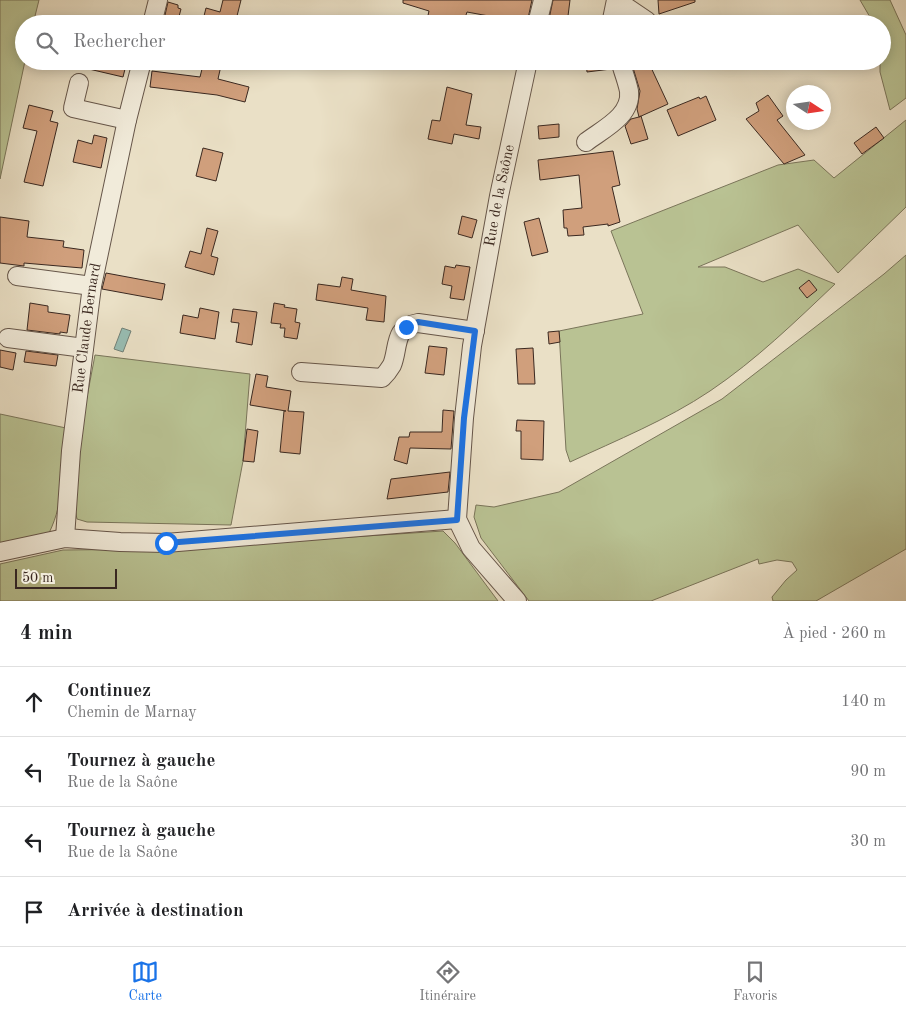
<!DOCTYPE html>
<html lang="fr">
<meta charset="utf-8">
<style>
:root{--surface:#fff;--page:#f2f2f2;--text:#202124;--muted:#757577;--line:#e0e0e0;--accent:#1a73e8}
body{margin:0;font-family:"Old Standard TT",serif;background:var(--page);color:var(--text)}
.compass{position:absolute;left:786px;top:85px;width:45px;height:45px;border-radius:50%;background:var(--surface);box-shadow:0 2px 12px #0003;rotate:102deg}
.scale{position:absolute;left:15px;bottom:12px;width:102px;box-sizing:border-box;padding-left:5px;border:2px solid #3a2820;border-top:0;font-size:14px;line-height:18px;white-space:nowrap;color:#3a2820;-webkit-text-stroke:4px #f1ebda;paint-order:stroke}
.stop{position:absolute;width:15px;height:15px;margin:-11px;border:4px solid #1a73e8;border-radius:50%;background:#fff}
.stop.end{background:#1a73e8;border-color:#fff;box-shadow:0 1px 5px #0008}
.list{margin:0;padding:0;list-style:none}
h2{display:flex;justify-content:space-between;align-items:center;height:65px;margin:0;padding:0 20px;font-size:21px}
h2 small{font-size:16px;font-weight:400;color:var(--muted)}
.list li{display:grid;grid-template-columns:32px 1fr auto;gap:15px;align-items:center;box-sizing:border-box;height:70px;padding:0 20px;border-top:1px solid var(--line)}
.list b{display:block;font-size:19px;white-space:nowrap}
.list p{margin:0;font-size:16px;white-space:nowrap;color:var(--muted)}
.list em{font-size:16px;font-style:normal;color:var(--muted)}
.icon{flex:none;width:28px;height:28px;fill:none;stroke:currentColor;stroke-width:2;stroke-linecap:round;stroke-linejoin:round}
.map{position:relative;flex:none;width:906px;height:601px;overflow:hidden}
.search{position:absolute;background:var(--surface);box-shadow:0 2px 12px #0003;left:15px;right:15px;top:15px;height:55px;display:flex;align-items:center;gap:12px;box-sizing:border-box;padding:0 18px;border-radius:28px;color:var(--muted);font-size:19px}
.sheet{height:345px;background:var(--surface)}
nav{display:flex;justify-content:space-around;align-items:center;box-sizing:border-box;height:70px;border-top:1px solid var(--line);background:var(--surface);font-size:14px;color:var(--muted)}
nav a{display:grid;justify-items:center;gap:2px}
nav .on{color:var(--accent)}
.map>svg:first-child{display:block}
.green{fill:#b9c293;stroke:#7a755a}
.water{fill:#98bdb3;stroke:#728178}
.building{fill:#d09f7c;stroke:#3a2820}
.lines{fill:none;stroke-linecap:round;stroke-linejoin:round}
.minor-casing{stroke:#66564a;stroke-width:20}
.minor{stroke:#f1ebda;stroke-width:18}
.route{stroke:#1a73e8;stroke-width:6}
.labels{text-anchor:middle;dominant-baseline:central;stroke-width:5;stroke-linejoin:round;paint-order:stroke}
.street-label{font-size:15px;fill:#3a2820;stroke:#f1ebda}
</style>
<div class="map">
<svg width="906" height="601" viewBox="0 0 906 601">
<rect width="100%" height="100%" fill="#eae0c6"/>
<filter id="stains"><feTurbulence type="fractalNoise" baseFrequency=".004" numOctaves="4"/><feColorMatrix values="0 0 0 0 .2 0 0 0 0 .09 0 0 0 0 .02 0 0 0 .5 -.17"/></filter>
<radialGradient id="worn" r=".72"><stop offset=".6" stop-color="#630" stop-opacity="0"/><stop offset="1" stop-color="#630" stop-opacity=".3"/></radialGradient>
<path class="green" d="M0,0H39L33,24H24L25,61L0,179Z
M860,0H890L906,35V98L890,110L880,72V61H882V24H874Z
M906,120V207L838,273L798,225L698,267H725L763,282L798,269L835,284C795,322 756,360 710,391C667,420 617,440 570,462L566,450L559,331L643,314L611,231L778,165L814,160L834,178Z
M906,255V549L816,601H773L772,597L786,580L797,570L792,562L777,560L759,564L758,559L651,601H529L481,538L474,517L476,505L494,507L559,492L722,399L884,274Z
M95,355L250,374L243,461L231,525L87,522L77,519L74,504L83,418Z
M0,414L66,428C63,463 65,501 49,533L0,546Z
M443,531L455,543L498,601H0V564L63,550L167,549Z"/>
<path class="water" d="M122,328L131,331L123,352L114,349Z"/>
<path class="building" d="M223,0H241L235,24H202L206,8L220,12Z
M403,0H532L527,23L467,12L463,24H426L429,11L403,3Z
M553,0H570L567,24H548Z
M658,0H695V2L659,14Z
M168,2L178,5V8L181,9L177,24H163Z
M77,61H127L123,77L76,66Z
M204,61H222L218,79L249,87L245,102L217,95L150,87L152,71L200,77Z
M586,61H610L611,69L587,72Z
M631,61H648L668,104L639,117L641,116L648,139L631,144L625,126L631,119L639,117L637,109L640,91Z
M447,87L472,94L466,125L481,127L479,139L454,134L452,144L428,139L432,120L440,121Z
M768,95L783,116L777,120L805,155L784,164L746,119L759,111L756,103Z
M706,96L716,120L678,136L667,110L699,97L700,99Z
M29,105L53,111L50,121L58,123L43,186L24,182L37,131L23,128Z
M559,124V137L539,139L538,126Z
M876,127L884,138L862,154L854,143Z
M94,135L107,138L101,168L73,162L78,140L92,144Z
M203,148L223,153L216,181L196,176Z
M613,151L620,185L612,187L620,222L608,226V224L583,227L584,235L568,236L567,228H564L563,210L582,208L579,175L540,180L538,160Z
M462,216L477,220L472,238L458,234Z
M0,217L29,221L27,237L64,241L63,247L84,250L82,268L24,263V266L0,263Z
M539,218L548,252L532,256L524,222Z
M207,228L218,231L211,256L218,258L214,275L185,267L190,251L201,254Z
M456,265L470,267L464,300L450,298L452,286L442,284L445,266L455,268Z
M106,273L165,284L162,300L102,289Z
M342,277L353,279L351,290L386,296L384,322L366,320L368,308L316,300L318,284L340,287Z
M809,280L817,290L807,298L799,288Z
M30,303L48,306V312L70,315L67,333L60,332V334L27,330Z
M274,303L285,305L284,307L297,309L295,322L300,323L297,339L284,337L285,328H280L281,324L271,323Z
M200,308L219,312L215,339L180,333L183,315L198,318Z
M233,309L257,312L252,345L236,342L239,323L231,322Z
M559,331L560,342L549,344L548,332Z
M429,346L447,348L444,375L425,373Z
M533,348L535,384H518L516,349Z
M0,350L16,353L13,370L0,367Z
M26,351L58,355L56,366L24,362Z
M256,374L268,376L266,387L291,391L288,411L304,412L300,454L280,452L284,411H286L250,405Z
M443,410L454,411L451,449L410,448L407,464L394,460L399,437H409L410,432H442Z
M517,420L544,421L543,460L521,459V431H516Z
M247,429L258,431L254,462L243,461Z
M450,472L448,492L387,499L391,479Z"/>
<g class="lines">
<g class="minor-casing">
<g id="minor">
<path d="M152,24L158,0"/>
<path d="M537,24L543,0"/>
<path d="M611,24L616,0L647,21"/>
<path d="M79,83L73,108L127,120"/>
<path d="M586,142C603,129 632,116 629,91C627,81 623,71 620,61"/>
<path d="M17,276L92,286"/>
<path d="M8,338L84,348"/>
<path d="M301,372L382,378C386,374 389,370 392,365C399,348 393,327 418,323L475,331"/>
<path id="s1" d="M65,538L71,451L92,286L127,120L142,61"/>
<path d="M0,552L65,538L120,542L166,543L457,519"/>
<path id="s2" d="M517,601L471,548L457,519L464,418L472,346L499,196L528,61"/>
</g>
</g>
<use href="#minor" class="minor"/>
</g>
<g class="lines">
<path class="route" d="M166,543L457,520L464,418L475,331L418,322L406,327"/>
</g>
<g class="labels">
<g class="street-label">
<text stroke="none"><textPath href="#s2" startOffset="429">Rue de la Saône</textPath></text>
<text stroke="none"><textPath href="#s1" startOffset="211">Rue Claude Bernard</textPath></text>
</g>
</g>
<rect width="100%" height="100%" filter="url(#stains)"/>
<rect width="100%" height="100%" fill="url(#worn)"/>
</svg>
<svg class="compass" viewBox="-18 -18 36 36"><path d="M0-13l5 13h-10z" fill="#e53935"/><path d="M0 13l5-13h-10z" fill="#757577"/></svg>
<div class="scale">50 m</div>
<div class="stop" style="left:166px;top:543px"></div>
<div class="stop end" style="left:406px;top:327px"></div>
<div class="search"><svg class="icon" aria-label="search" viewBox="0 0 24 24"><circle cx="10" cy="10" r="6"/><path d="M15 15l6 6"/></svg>Rechercher</div>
</div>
<section class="sheet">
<h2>4 min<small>À pied · 260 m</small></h2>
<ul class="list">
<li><svg class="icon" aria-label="ahead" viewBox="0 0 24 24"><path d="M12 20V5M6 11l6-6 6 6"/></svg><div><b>Continuez</b><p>Chemin de Marnay</p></div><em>140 m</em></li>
<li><svg class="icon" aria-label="left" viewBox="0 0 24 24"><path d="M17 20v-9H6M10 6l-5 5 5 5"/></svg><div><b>Tournez à gauche</b><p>Rue de la Saône</p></div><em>90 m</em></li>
<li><svg class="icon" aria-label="left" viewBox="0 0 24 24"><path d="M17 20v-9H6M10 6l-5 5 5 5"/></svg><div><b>Tournez à gauche</b><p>Rue de la Saône</p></div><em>30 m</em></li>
<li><svg class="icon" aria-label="arrive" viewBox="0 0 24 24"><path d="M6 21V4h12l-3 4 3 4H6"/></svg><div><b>Arrivée à destination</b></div></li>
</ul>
</section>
<nav>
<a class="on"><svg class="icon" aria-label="map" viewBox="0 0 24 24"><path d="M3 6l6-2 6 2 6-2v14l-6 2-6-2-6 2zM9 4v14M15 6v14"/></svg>Carte</a>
<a><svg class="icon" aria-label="directions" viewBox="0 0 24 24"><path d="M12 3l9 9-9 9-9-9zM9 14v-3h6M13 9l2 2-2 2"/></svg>Itinéraire</a>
<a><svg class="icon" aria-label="saved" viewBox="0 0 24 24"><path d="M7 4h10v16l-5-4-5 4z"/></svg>Favoris</a>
</nav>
